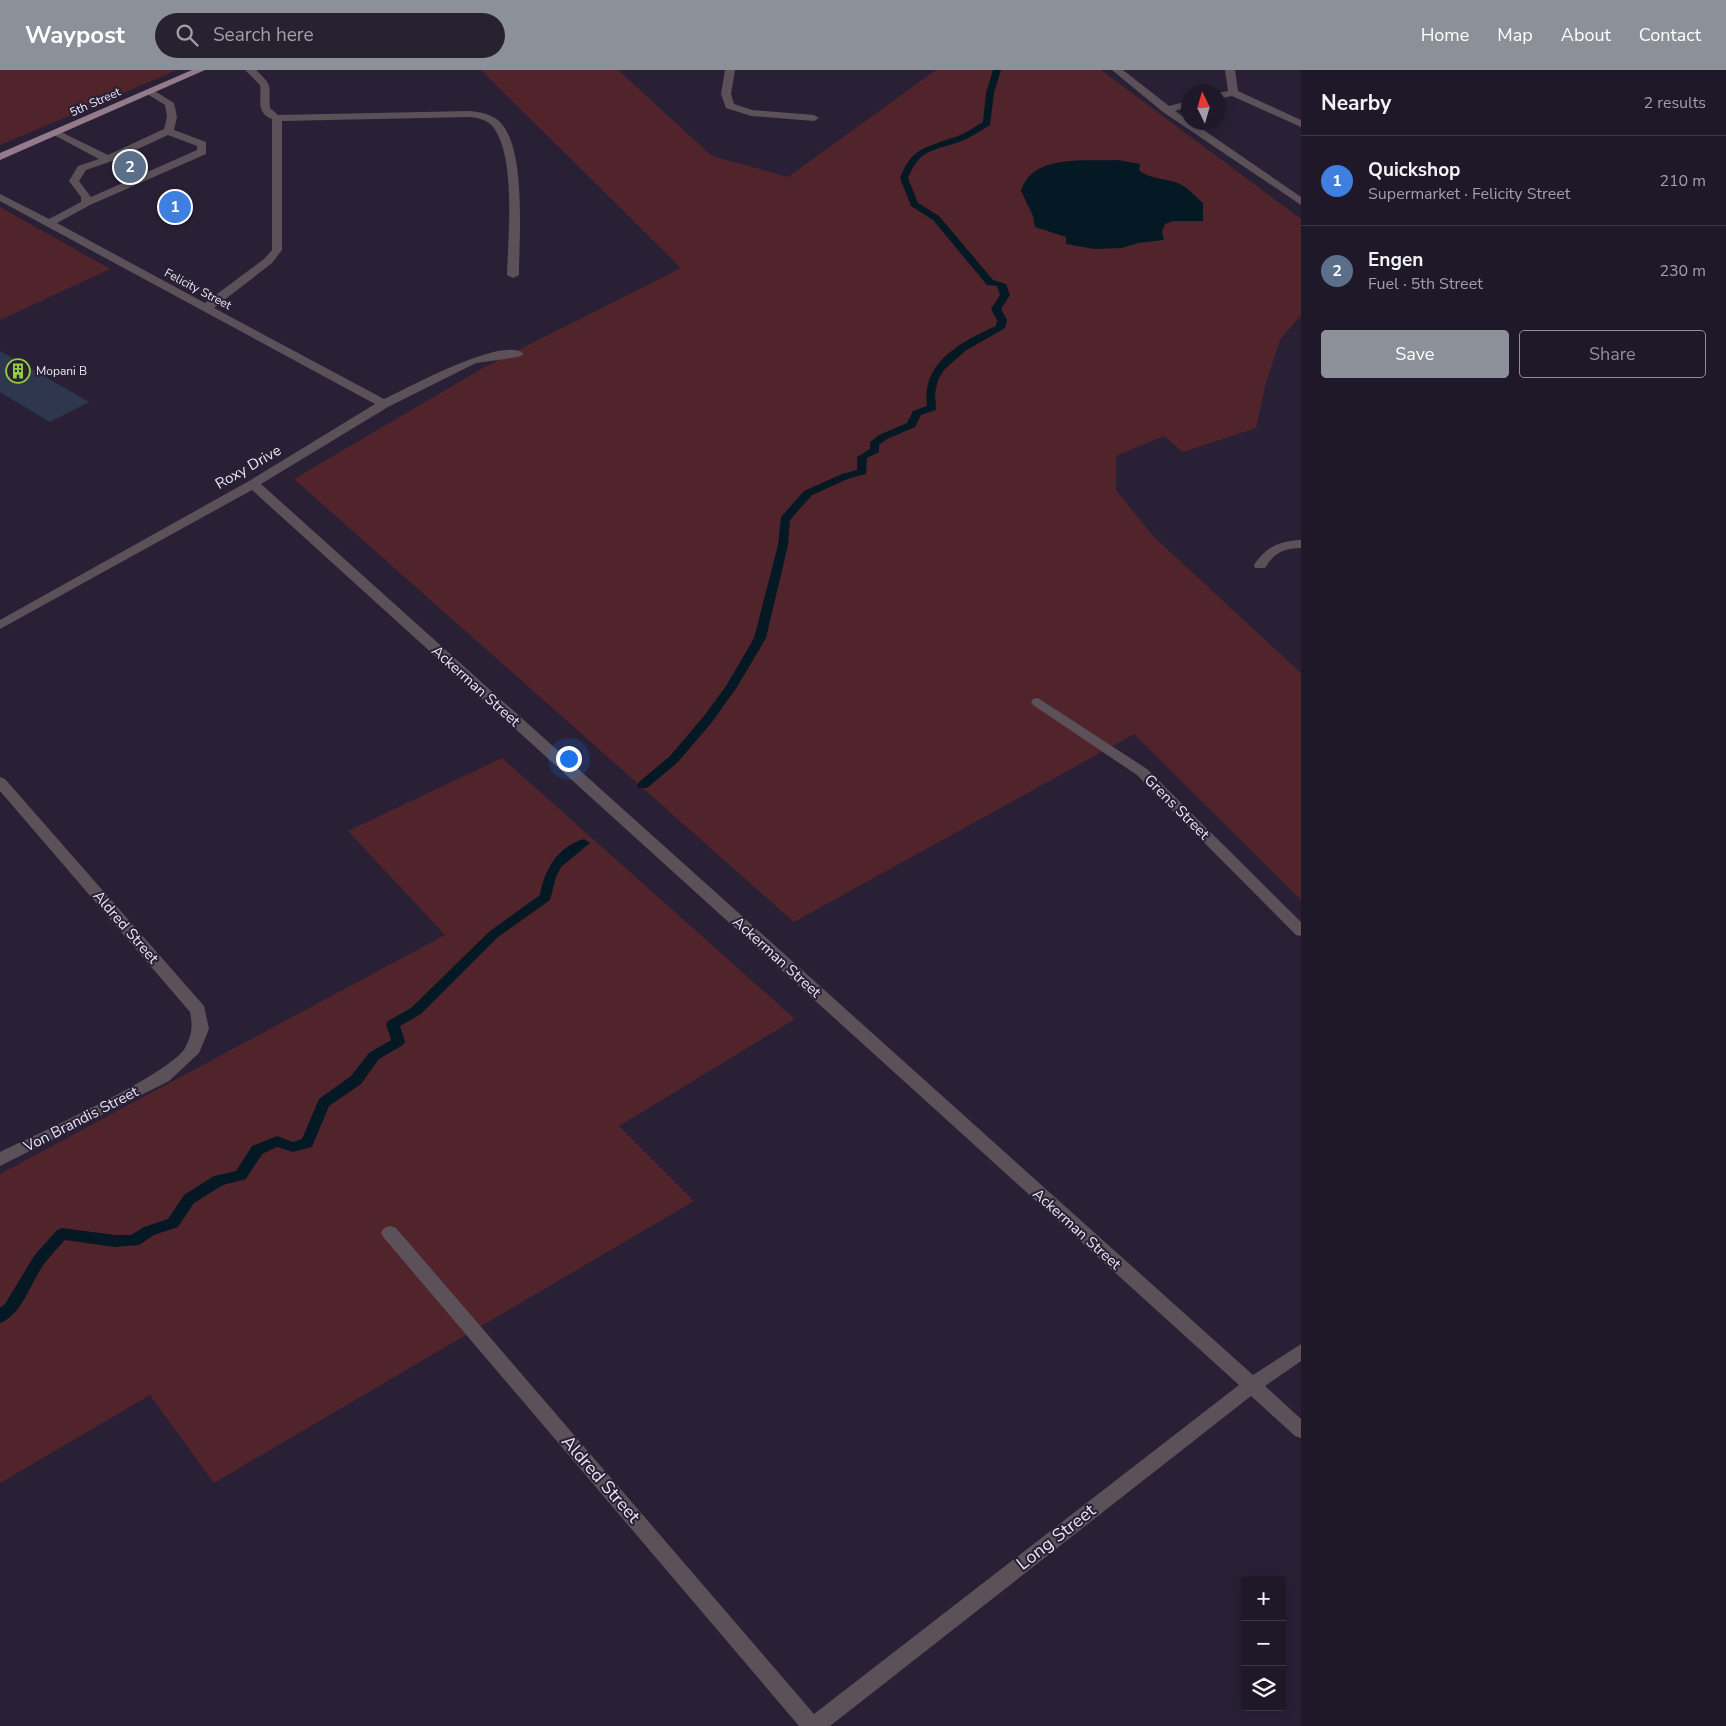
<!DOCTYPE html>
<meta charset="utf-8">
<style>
:root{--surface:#1f1828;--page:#272130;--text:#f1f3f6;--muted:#a1a0a8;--line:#3c3745;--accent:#8c9099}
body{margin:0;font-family:"Nunito Sans",sans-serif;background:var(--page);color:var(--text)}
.controls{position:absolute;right:15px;bottom:15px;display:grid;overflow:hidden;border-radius:5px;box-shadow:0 2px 12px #0003}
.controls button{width:45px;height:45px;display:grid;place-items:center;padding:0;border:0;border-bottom:1px solid var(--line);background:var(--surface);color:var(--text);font:25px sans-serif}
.compass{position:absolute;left:1181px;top:15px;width:45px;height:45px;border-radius:50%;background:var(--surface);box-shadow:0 2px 12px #0003;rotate:355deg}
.you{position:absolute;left:568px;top:688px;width:18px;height:18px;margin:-12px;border:4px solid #fff;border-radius:50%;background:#1a73e8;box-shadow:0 0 0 8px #1a73e833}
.badge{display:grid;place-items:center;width:32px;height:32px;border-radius:50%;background:var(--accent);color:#fff;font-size:16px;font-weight:700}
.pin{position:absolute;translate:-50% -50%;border:2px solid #fff;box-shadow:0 1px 5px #0006}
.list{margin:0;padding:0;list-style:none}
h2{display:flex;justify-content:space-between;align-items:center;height:65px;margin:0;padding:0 20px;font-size:21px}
h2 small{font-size:16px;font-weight:400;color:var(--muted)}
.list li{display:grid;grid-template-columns:32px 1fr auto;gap:15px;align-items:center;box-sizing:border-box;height:90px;padding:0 20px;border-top:1px solid var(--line)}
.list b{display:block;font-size:19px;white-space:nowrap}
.list p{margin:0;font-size:16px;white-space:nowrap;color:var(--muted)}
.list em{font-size:16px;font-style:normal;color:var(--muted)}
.actions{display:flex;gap:10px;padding:15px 20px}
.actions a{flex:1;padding:11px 0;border:1px solid var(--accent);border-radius:5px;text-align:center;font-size:18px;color:var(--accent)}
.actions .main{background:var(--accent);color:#fff}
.icon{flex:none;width:28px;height:28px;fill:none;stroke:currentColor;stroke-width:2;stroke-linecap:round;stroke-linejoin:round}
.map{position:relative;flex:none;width:1301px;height:1656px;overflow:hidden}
header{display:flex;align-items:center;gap:30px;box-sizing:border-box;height:70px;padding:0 25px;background:var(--accent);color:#fff}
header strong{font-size:24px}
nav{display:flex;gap:28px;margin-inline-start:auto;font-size:18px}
.search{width:350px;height:45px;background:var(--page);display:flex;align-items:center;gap:12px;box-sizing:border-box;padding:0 18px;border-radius:28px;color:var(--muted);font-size:19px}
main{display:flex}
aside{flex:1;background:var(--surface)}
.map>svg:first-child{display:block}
.green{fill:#51242b}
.water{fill:#051924}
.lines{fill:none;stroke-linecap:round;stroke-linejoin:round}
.stream{fill:#051924;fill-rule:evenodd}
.building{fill:#2e374e}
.minor{fill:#5c5159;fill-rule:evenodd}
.major{fill:#937b8b;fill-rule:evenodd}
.labels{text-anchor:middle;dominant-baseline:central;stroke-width:4;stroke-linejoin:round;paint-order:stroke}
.far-street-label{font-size:12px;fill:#eae5f4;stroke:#292036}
.far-poi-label{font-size:12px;fill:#eae5f4;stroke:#292036;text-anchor:start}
.street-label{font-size:15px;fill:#eae5f4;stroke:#292036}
.near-street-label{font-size:18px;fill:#eae5f4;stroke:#292036}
</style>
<header>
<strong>Waypost</strong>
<div class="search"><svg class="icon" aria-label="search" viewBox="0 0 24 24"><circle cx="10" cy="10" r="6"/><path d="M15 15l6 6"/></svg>Search here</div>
<nav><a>Home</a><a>Map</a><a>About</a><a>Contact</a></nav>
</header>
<main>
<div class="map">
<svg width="1301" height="1656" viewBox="0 0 1301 1656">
<rect width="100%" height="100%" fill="#292036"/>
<path class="green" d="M0,0H177L0,75Z
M481,0H618L712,86L788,107L936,0H1101L1301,149V245L1280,270L1265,316L1256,358L1183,382L1164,366L1116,386V420L1154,467L1301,603V830L1134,664L794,852L294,409L483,298L681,198Z
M0,137L110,199L0,250Z
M502,688L795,949L619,1056L694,1131L214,1413L150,1325L0,1413V1104L445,865L348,761Z"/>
<path class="water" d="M1118,90L1140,94L1139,100C1151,111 1171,107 1185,117C1191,121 1197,128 1203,133V151H1173L1165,154L1162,162L1164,170L1138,173L1122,178L1094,179L1066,174V167L1035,157L1033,146L1021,121C1032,83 1087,92 1118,90Z"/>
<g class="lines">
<path class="stream" d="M993,0H1001L994,23L990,55C980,61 970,68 959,72C932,81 920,79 908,108L918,133L939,146L993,210L1006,214L1010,225L1001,239L1007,250L1005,258L965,281L944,300L938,310L935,323L936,340L921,345L915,357L887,369L879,375V382L867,388L866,404L850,408L812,425L790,450L788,475L766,568L737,617L712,652L678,692L647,718H639L637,715L639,712L670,686L704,646L726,616L754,568L778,475L781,447L804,421L842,404L857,400V387L870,379V372L879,365L907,353L913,341L927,336C921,292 961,272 996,256L997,250L991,239L1000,225L997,216L987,215L933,150L911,136L900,108C912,78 924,78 952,68C963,65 973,58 983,52L986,23Z
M584,769L590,773L561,797L556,807L550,830L498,867L421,944L400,956L405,972L403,975L379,989L361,1014L329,1036L312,1077L293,1082L277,1077L262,1084L246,1109L223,1115L194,1133L178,1157L154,1165L139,1175L115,1177L65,1170C58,1178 50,1186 44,1194C31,1212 22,1245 0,1253V1238L5,1234L34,1186L57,1160L62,1158L115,1165H131L144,1157L168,1149L184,1125L214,1106L236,1101L252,1076L277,1066L293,1072L302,1069L319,1029L351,1006L369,983L391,970L386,954L388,951L411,938L490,861L540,825C544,800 558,776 584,769Z"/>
</g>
<path class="building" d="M0,281L89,332L50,352L0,322Z"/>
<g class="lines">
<path class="minor" d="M245,0H256C275,18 268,15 270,38L278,45L470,41C480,42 491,44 499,51C527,77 519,168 519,205L513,208L507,205C508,167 516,89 494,58C488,50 479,48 470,47L282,51V180L272,193L214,238L384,329C406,319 505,264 524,284L518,287L476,293L388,337L261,414L1253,1305L1301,1274V1291L1265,1316L1301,1349V1368L1295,1366L1251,1326L830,1656H799L384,1168L381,1163L384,1158L390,1156L396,1158L814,1644L1239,1315L252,420L0,559V550L249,411L375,334L0,131V124L49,149L81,132V127L69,111L78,96L99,89L50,63L59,61L108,85L164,59L167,47L165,35L144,22L153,20L174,33L177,47L174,60L206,72V84L90,135L57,153L205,233L264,189L272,180V49C255,42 262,29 260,15ZM168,65L197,76V80L91,127L79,111L86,100L112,91Z
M725,0H735L731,24L734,34L752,40L814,45L819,48L814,51L751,46L726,38L721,24Z
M1112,0H1123L1169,36L1188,31V37L1175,41L1188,50V52H1192L1301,127V135L1163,42Z
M1225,0H1235L1238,21L1301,50V57L1232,26L1218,29V23L1228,21Z
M1301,470V478C1284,478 1274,483 1265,498H1255L1254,495C1266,477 1279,471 1301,470Z
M1038,628L1147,699L1301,852V866L1296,865L1137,705L1033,635L1031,632L1033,629Z
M0,707L5,709L204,936L209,959L199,983L169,1011L0,1096V1082C35,1065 169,1005 185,978C192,965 193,956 190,942L0,721Z"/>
<path class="major" d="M192,0H205L0,90V83Z"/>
</g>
<defs>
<g id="building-ring" transform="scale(1.25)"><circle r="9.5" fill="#292036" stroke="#90cd40" stroke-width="1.5"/><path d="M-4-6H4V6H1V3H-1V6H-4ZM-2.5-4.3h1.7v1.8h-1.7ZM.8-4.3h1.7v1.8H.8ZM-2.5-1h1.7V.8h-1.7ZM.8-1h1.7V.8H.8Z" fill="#90cd40"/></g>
</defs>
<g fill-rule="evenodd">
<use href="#building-ring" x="18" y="301"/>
</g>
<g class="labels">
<g class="far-street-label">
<text transform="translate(95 32) rotate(-24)">5th Street</text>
<text transform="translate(198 219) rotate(28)">Felicity Street</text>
</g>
<g class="far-poi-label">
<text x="36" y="301">Mopani B</text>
</g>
<g class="street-label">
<text transform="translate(248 397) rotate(-30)">Roxy Drive</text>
<text transform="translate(476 616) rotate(42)">Ackerman Street</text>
<text transform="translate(1177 737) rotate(45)">Grens Street</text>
<text transform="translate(126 857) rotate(49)">Aldred Street</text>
<text transform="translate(777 887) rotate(42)">Ackerman Street</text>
<text transform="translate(81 1049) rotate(-27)">Von Brandis Street</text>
<text transform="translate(1077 1159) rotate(42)">Ackerman Street</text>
</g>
<g class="near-street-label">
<text transform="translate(601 1409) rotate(49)">Aldred Street</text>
<text transform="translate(1056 1467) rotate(-38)">Long Street</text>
</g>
</g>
</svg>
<div class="controls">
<button>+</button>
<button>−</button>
<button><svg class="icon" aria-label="layers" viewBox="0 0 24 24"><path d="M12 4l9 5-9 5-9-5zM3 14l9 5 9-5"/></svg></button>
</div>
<svg class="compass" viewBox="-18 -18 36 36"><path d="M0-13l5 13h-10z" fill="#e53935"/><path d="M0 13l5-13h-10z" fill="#a1a0a8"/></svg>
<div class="you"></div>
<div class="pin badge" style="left:175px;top:137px;background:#3f7fe0">1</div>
<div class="pin badge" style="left:130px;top:97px;background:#5c6f8a">2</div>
</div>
<aside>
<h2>Nearby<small>2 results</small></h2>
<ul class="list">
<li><span class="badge" style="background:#3f7fe0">1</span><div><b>Quickshop</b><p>Supermarket · Felicity Street</p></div><em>210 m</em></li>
<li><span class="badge" style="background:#5c6f8a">2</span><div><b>Engen</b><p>Fuel · 5th Street</p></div><em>230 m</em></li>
</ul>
<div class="actions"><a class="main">Save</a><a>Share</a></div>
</aside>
</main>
